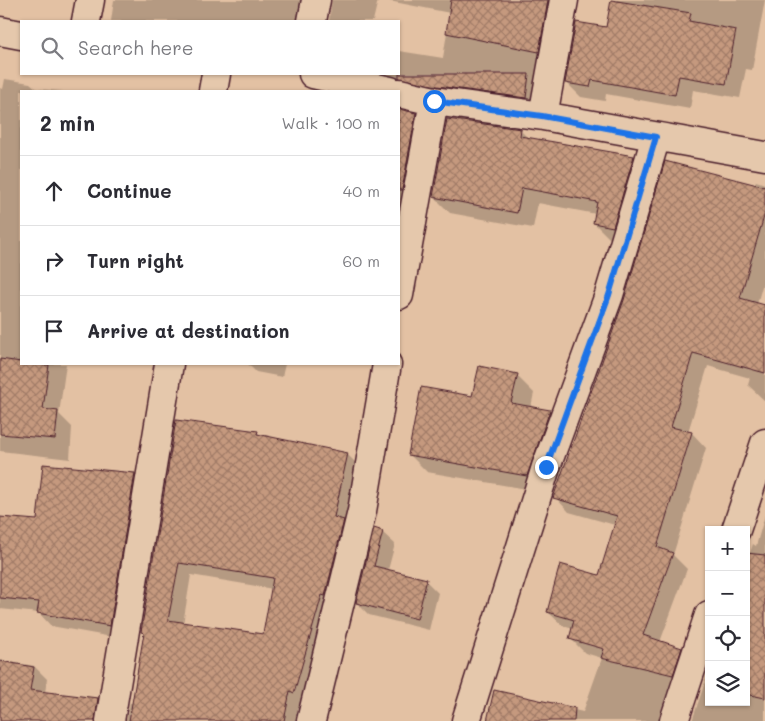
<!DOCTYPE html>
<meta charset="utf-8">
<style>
:root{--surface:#fff;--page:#f2f2f3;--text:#2b2b33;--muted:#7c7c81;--line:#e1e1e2}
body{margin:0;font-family:Mali,sans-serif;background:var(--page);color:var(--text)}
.controls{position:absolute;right:15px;bottom:15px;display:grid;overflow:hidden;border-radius:0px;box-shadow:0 1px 4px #0004}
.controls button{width:45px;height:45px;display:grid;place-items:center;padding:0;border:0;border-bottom:1px solid var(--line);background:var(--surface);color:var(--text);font:25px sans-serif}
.stop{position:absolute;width:15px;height:15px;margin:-11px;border:4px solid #1a73e8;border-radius:50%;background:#fff}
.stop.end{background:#1a73e8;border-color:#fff;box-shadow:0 1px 5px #0008}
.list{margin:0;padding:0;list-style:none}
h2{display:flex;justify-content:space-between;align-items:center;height:65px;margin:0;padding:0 20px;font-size:21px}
h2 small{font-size:16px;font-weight:400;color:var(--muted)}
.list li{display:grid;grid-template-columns:32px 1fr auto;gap:15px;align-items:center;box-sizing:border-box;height:70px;padding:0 20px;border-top:1px solid var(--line)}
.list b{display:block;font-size:19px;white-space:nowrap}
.list em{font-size:16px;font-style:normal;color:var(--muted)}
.icon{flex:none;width:28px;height:28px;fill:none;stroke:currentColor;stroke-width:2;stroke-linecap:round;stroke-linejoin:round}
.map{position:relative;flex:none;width:765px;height:721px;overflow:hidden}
.search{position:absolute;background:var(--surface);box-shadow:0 1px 4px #0004;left:20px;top:20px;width:380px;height:55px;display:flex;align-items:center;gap:12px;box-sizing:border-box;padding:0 18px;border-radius:0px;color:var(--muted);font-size:19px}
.panel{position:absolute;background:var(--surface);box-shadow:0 1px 4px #0004;left:20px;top:90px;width:380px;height:275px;border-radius:0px}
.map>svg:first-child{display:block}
.shadow{fill:#0003;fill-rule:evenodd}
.building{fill:url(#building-cross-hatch);stroke:#4a1f2b;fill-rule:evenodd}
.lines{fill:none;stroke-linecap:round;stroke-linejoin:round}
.minor-casing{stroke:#4a1f2b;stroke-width:31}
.minor{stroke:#e5c8ac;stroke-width:28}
.route{stroke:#1a73e8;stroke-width:6}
</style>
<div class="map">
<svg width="765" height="721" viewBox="0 0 765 721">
<defs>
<pattern id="building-cross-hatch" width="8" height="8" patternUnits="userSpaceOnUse" patternTransform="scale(1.25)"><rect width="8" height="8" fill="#c5997e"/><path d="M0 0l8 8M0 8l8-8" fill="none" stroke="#a27c67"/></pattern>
</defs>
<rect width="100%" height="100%" fill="#e3c1a3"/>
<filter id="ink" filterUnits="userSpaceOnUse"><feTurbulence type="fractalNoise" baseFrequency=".02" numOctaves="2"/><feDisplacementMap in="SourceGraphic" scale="10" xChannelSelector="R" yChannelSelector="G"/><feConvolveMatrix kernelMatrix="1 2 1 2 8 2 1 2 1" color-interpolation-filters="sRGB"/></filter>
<g filter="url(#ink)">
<path class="shadow" d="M114,0H325L314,21H111Z
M332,0H378L373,21H329Z
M384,0H565L540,112L336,74H399V51L443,58L450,13Z
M612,0H765L752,70L746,69L740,98L693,90L690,109L606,94L605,101L581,97L566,82L607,28Z
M5,79L30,83L37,89L64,91H21V364H66L59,414L72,427L70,459L0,451V88L3,89Z
M399,110L415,114L429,127L415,202L399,200Z
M520,130L529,139L633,157L649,173L629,242L610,239L594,223L596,214L538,203L533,228L450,213L434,197Z
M756,181L765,184V276L757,304L765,306V401L748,385L750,378L708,366L688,432L692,433L706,448L673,555L687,569L660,642L681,649L695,664L677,721H488L495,692L583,712L602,658L585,653L570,638L573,629L563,626L548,612L599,576L615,525L569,512L555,497Z
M248,364H285L282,377L256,372Z
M517,376L534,393L531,407L550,411L567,428L544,492L427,472L410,455L473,397Z
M177,421L257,432L261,436L347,454L360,467L299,721H126L130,703H133L145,635L142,632ZM191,575L273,589L264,635L183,624Z
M135,474L148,487L123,639L51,626L39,613L0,609V518L38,522Z
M765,515V721H692L709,670V702H746V566L753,544L756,546Z
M382,532L395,544L388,570L426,581L438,593L429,630L369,615L357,603Z
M0,660L34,666L47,679L45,693L97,699L110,712V721H0Z"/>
<path class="building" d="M451,0H548L539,52L446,33Z
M611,0L691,13L689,21L736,30L726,84L679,76L675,95L592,80L590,87L565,83L576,22L606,27Z
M399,74H529L526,98L437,86L399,78Z
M399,109L416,113L402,190H399Z
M447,119L521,129L520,136L634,156L613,227L593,223L597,202L522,188L517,213L433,197Z
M665,161L765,187V213L740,298L765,305V373L693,353L671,427L692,432L657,547L673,553L643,635L682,648L673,675L601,658L604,649L569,639L574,620L547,612L560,564L599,575L617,516L553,498L624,300Z
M0,359L21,362V364L49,365L43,409L58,411L55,439L0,434Z
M479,366L518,374L511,403L550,410L527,476L408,455L421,387L472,396Z
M176,420L258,431L257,434L348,453L334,517L344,520L325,596L322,595L294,693L290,691L284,721H129L144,633L141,632ZM179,563L273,578L263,634L168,620Z
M43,464L135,473L110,626L37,613L39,602L0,598V517L37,520Z
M374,528L383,531L374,566L427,579L417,619L356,603Z
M746,553L765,555V698L746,694Z
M0,661L34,667L30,690L98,698L95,721H0Z
M494,690L575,708L574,721H487Z"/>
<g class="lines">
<g class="minor-casing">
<path id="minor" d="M86,21L90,0
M312,21L316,0
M0,31L21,35
M313,74L390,91
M213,91L216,74
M399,93L434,101L543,116L765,156
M543,116L564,0
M399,295L434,101
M736,530L765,443
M110,721L169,364
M311,721L362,511L387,364
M466,721L546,467L609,295L656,137
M674,721L709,615"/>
</g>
<use href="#minor" class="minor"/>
</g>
</g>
<g class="lines" filter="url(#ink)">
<path class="route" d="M434,101L542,116L656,137L609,295L546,467"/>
</g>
</svg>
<div class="controls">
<button>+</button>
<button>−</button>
<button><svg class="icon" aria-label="locate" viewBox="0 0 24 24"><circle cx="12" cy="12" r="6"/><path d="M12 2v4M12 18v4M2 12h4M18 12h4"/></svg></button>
<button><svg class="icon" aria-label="layers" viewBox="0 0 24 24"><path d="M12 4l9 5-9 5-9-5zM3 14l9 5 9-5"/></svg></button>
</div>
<div class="stop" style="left:434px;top:101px"></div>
<div class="stop end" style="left:546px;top:467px"></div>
<div class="search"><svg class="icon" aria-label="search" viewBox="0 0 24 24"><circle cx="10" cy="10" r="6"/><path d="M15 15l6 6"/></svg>Search here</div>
<section class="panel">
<h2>2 min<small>Walk · 100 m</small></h2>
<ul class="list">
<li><svg class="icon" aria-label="ahead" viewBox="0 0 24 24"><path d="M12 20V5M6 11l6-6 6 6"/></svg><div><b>Continue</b></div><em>40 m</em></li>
<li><svg class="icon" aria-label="right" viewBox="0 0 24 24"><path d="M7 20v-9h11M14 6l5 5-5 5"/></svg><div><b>Turn right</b></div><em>60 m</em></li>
<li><svg class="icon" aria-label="arrive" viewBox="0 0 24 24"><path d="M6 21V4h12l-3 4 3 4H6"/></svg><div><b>Arrive at destination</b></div></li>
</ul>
</section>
</div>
